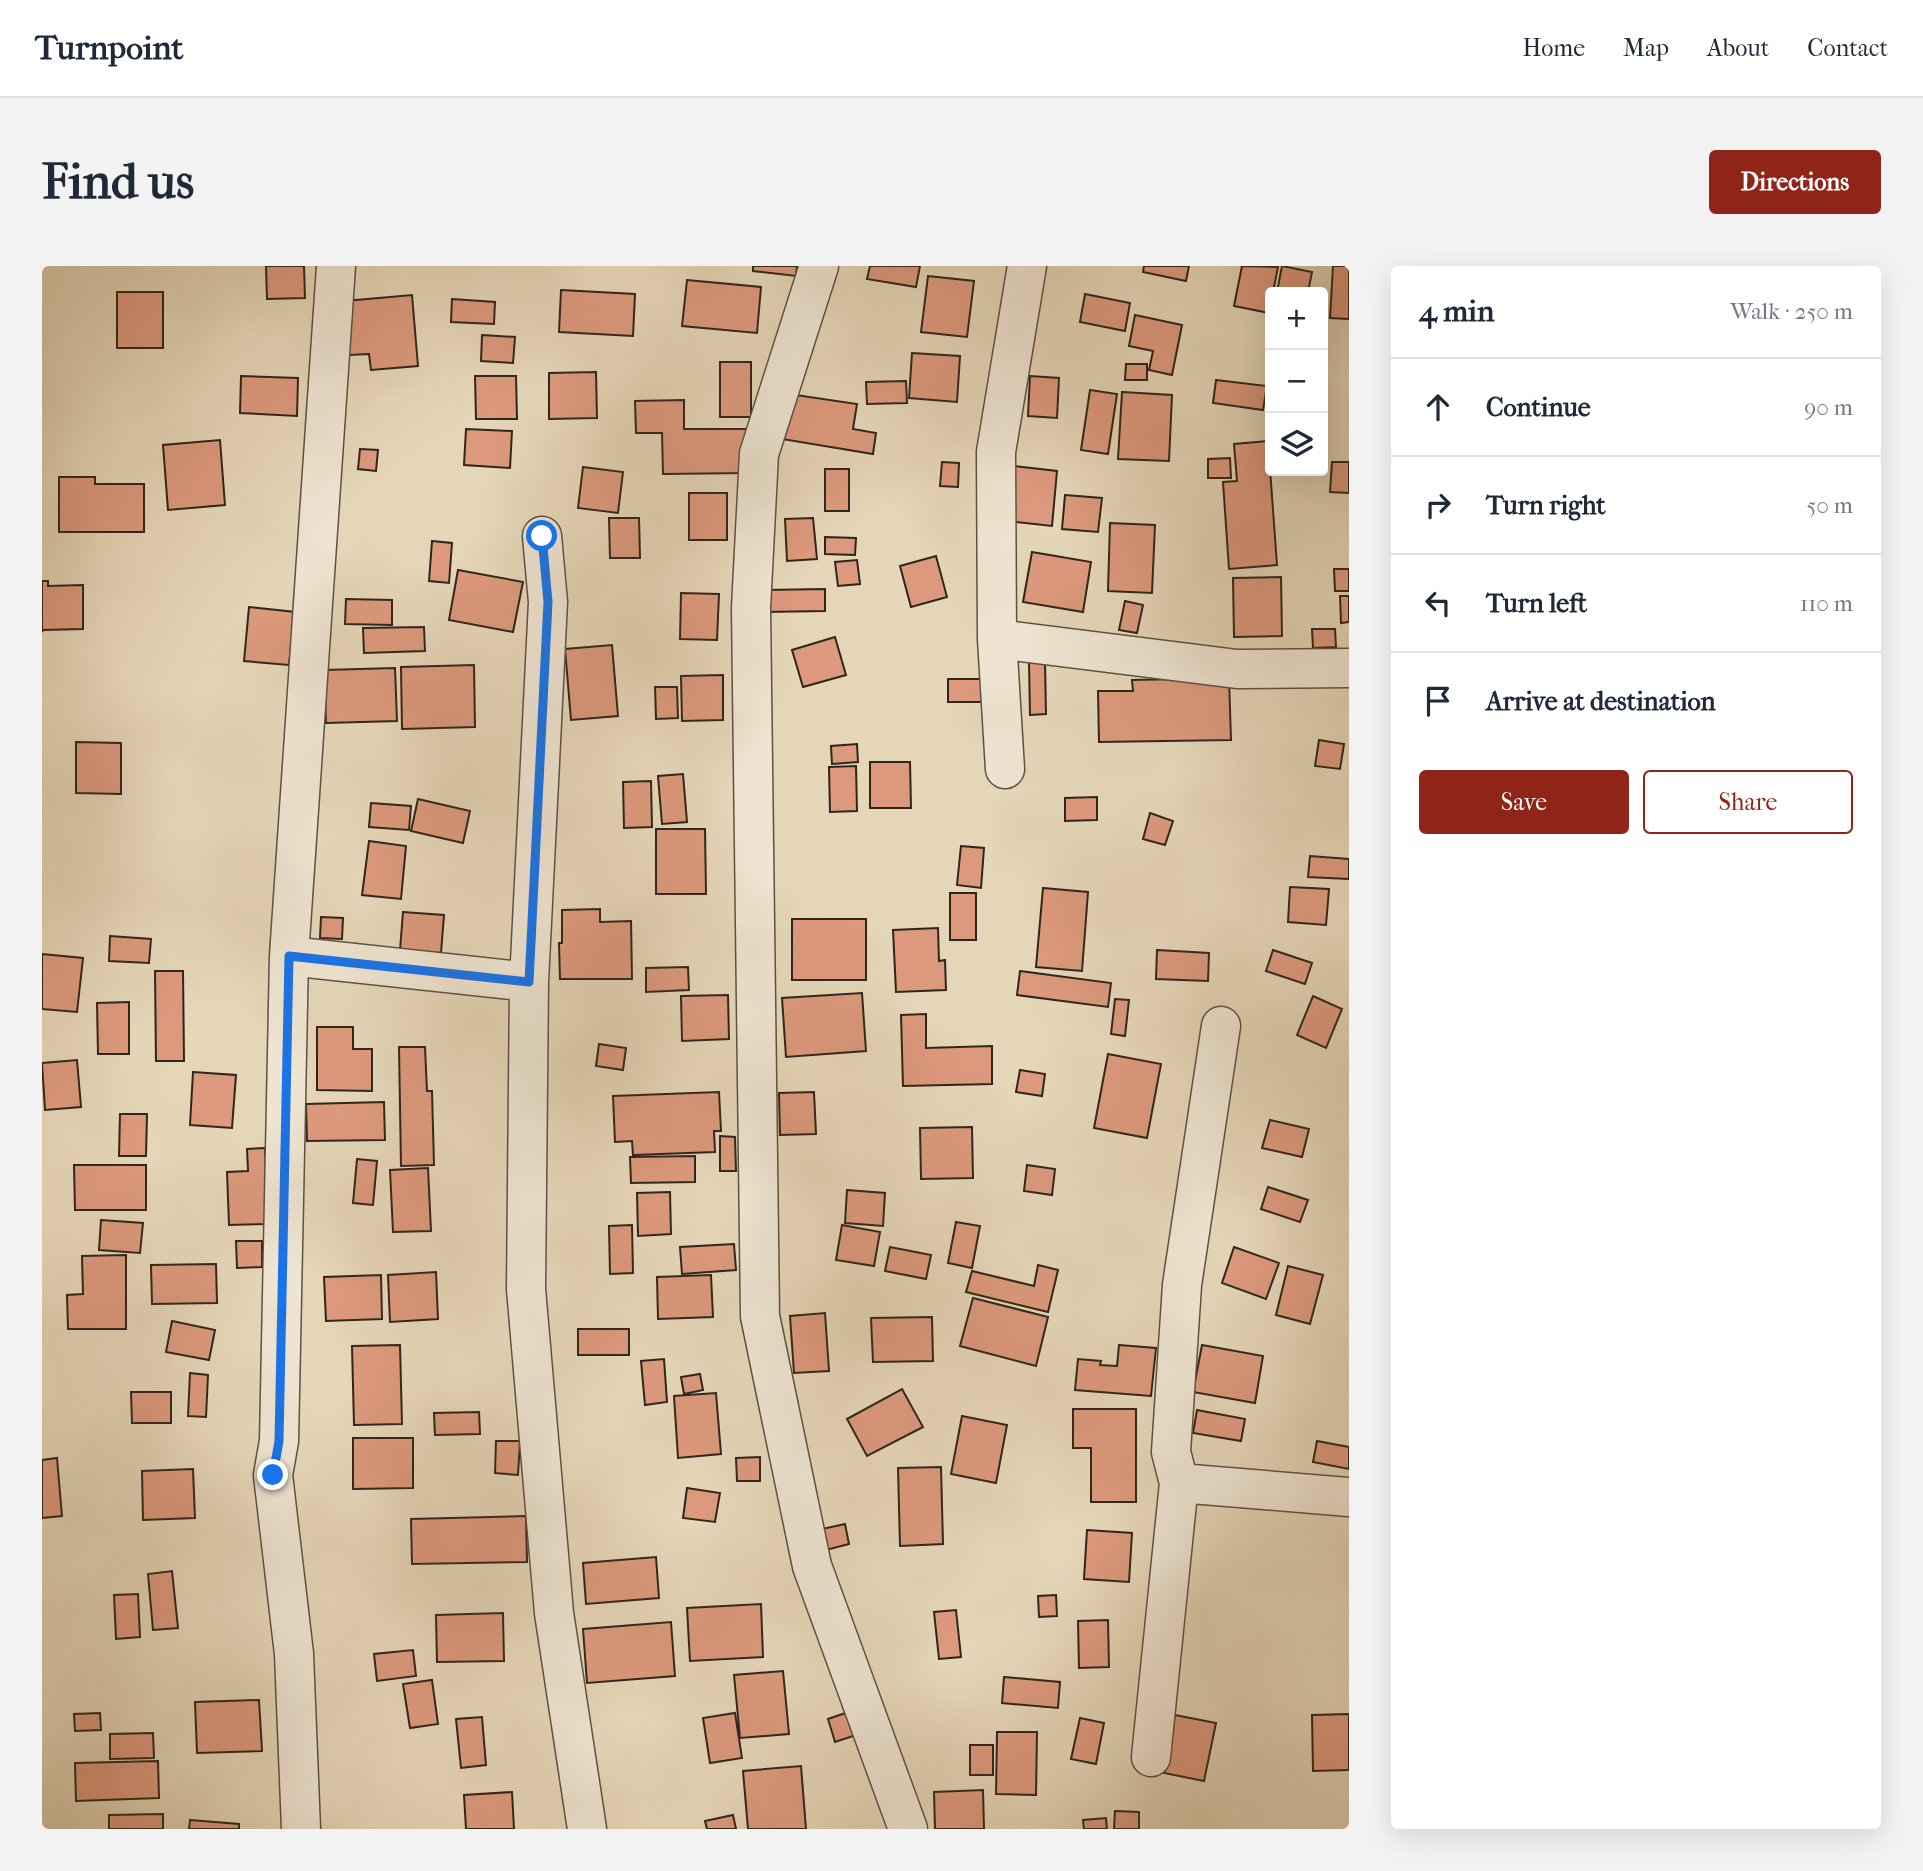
<!DOCTYPE html>
<meta charset="utf-8">
<style>
:root{--surface:#fff;--page:#f2f2f3;--text:#1f2937;--muted:#747a83;--line:#e0e1e3;--accent:#8f2418}
body{margin:0;font-family:"IM FELL French Canon",serif;background:var(--page);color:var(--text)}
.controls{position:absolute;right:21px;top:21px;display:grid;overflow:hidden;border-radius:7px;box-shadow:0 7px 28px #0002}
.controls button{width:63px;height:63px;display:grid;place-items:center;padding:0;border:0;border-bottom:2px solid var(--line);background:var(--surface);color:var(--text);font:35px sans-serif}
.stop{position:absolute;width:21px;height:21px;margin:-16px;border:5px solid #1a73e8;border-radius:50%;background:#fff}
.stop.end{background:#1a73e8;border-color:#fff;box-shadow:0 2px 7px #0008}
.list{margin:0;padding:0;list-style:none}
h2{display:flex;justify-content:space-between;align-items:center;height:91px;margin:0;padding:0 28px;font-size:30px}
h2 small{font-size:23px;font-weight:400;color:var(--muted)}
.list li{display:grid;grid-template-columns:46px 1fr auto;gap:21px;align-items:center;box-sizing:border-box;height:98px;padding:0 28px;border-top:2px solid var(--line)}
.list b{display:block;font-size:26px;white-space:nowrap}
.list em{font-size:23px;font-style:normal;color:var(--muted)}
.actions{display:flex;gap:14px;padding:21px 28px}
.actions a{flex:1;padding:16px 0;border:2px solid var(--accent);border-radius:7px;text-align:center;font-size:24px;color:var(--accent)}
.actions .main{background:var(--accent);color:#fff}
.icon{flex:none;width:38px;height:38px;fill:none;stroke:currentColor;stroke-width:2;stroke-linecap:round;stroke-linejoin:round}
.map{position:relative;flex:none;width:1307px;height:1563px;overflow:hidden;border-radius:7px}
header{display:flex;align-items:center;gap:42px;box-sizing:border-box;height:98px;padding:0 35px;background:var(--surface);border-bottom:2px solid var(--line)}
header strong{font-size:33px}
nav{display:flex;gap:38px;margin-inline-start:auto;font-size:24px}
.intro{display:flex;align-items:center;justify-content:space-between;box-sizing:border-box;height:168px;padding:0 42px}
h1{margin:0;font-size:49px}
.button{padding:18px 32px;border-radius:7px;background:var(--accent);color:#fff;font-size:24px;font-weight:700}
main{display:flex;gap:42px;padding:0 42px}
aside{flex:1;background:var(--surface);border-radius:7px;box-shadow:0 7px 28px #0002}
.map>svg:first-child{display:block}
.building{fill:#dd997d;stroke:#2e261c;stroke-width:2}
.lines{fill:none;stroke-linecap:round;stroke-linejoin:round}
.minor-casing{stroke:#5c5243;stroke-width:41}
.minor{stroke:#eee4d1;stroke-width:38}
.route{stroke:#1a73e8;stroke-width:9}
</style>
<header>
<strong>Turnpoint</strong>
<nav><a>Home</a><a>Map</a><a>About</a><a>Contact</a></nav>
</header>
<div class="intro"><h1>Find us</h1><a class="button">Directions</a></div>
<main>
<div class="map">
<svg width="1307" height="1563" viewBox="0 0 1307 1563">
<rect width="100%" height="100%" fill="#e5d6b8"/>
<filter id="stains"><feTurbulence type="fractalNoise" baseFrequency=".00286" numOctaves="4"/><feColorMatrix values="0 0 0 0 .2 0 0 0 0 .09 0 0 0 0 .02 0 0 0 .5 -.17"/></filter>
<radialGradient id="worn" r=".72"><stop offset=".6" stop-color="#630" stop-opacity="0"/><stop offset="1" stop-color="#630" stop-opacity=".3"/></radialGradient>
<path class="building" d="M224,0H262L263,32L225,33Z
M711,0H755L754,10L711,5Z
M828,0H878L874,21L825,13Z
M1102,0H1147L1144,15L1101,6Z
M1200,0L1236,1L1231,26H1228L1227,47L1192,40Z
M1240,0L1270,6L1266,26H1235Z
M1291,0H1307V53L1288,52Z
M886,10L932,15L925,71L879,66Z
M645,14L719,21L715,67L640,60Z
M519,24L593,28L591,70L517,66Z
M75,26H121V82H75Z
M1043,28L1088,37L1083,65L1038,56Z
M370,29L376,100L329,104L327,88L307,89L303,35Z
M410,33L453,36L452,58L409,56Z
M1093,49L1140,59L1130,109L1107,104L1111,85L1087,80Z
M440,69L473,71L471,97L439,95Z
M870,87L918,90L915,136L867,132Z
M678,96H709V151H678Z
M1084,98H1105V114H1083Z
M554,106L555,152L507,153V107Z
M199,110L256,112L255,150L198,147Z
M433,110H474L475,153H434Z
M988,110L1017,112L1015,152L986,150Z
M1174,114L1225,120L1221,144L1171,137Z
M864,115L865,137L825,138L824,116Z
M1048,124L1075,128L1066,188L1039,184Z
M1080,126L1130,129L1127,195L1076,193Z
M747,128L815,138L811,163L834,167L831,188L740,173Z
M642,134V163H705V207L621,208L620,167H594L593,135Z
M424,163L470,165L468,202L422,199Z
M178,174L183,239L126,244L121,179Z
M1226,175L1235,299L1187,303L1181,216L1195,215L1192,178Z
M318,183L336,184L334,205L316,203Z
M1188,192L1189,212H1166V193Z
M900,196L917,197L916,221L898,220Z
M1290,196H1307V227L1288,226Z
M972,200L1015,205L1010,260L966,255Z
M541,201L581,206L576,247L536,242Z
M783,203H807V245H783Z
M17,211H53V218H102V266H17Z
M647,227H685V274H647Z
M1023,229L1060,232L1056,266L1020,263Z
M567,252H597L598,292H568Z
M771,252L775,293L745,295L743,253Z
M1068,257L1113,259L1110,327L1066,325Z
M783,271L814,272L813,289L783,288Z
M390,275L410,277L407,317L387,315Z
M990,286L1049,296L1041,346L981,336Z
M894,290L905,331L869,341L858,300Z
M815,294L818,318L796,320L793,296Z
M1292,303H1307V325H1293Z
M416,304L481,316L471,366L407,354Z
M1239,311L1240,370L1192,371L1191,312Z
M0,315H6V320L41,319V363L1,364L0,366Z
M783,323V345L722,346V324Z
M639,327L677,328L675,374L638,373Z
M1298,330H1307V356L1299,357Z
M304,333L350,334V359L303,358Z
M1083,335L1101,339L1095,367L1077,364Z
M207,341L253,346L247,399L202,395Z
M382,361L383,385L322,387L321,362Z
M1270,363H1293L1294,381L1271,382Z
M793,371L804,409L761,421L750,384Z
M570,379L576,450L529,454L523,383Z
M987,396H1003L1004,448L988,449Z
M432,399L433,461L360,463L359,401Z
M353,402L355,455L284,457L282,404Z
M681,409V454L640,455L639,410Z
M1187,412L1189,474L1057,476L1056,425H1091L1090,414Z
M906,413H945V436H906Z
M613,421H635L636,452L614,453Z
M1277,474L1302,478L1298,503L1273,500Z
M34,476L79,477V528L34,527Z
M815,478L816,496L790,498L789,480Z
M828,496H868L869,542H828Z
M814,500L815,545L788,546L787,501Z
M641,508L645,556L620,558L616,510Z
M609,515L610,561L582,562L581,516Z
M1055,531V554L1023,555V532Z
M376,533L428,545L421,577L369,565Z
M329,537L369,540L367,564L327,561Z
M1108,547L1131,555L1123,579L1101,573Z
M614,563H663L664,628H614Z
M327,575L364,580L359,633L320,629Z
M919,580L942,582L939,622L915,619Z
M1268,590L1307,593V613L1266,611Z
M1248,621L1287,623L1284,659L1246,656Z
M1001,622L1046,626L1040,705L994,701Z
M908,627H934V674H908Z
M558,643V656L589,655L590,713H518L517,677H520V644Z
M361,646L402,649L399,687L358,684Z
M279,651L301,652L300,673L278,672Z
M750,653H824V714H750Z
M896,662L897,695L903,694L904,724L854,726L851,664Z
M68,670L109,673L107,697L67,695Z
M1115,684L1167,687L1166,715L1114,713Z
M1231,684L1270,697L1263,718L1224,705Z
M0,688L41,692L35,746L0,743Z
M646,701L647,724L604,726V702Z
M113,705H141L142,795H114Z
M978,705L1069,717L1066,741L975,729Z
M820,727L824,785L744,791L740,732Z
M686,729L687,773L640,775L639,730Z
M1271,730L1300,743L1284,782L1255,769Z
M1073,733L1087,734L1083,770L1069,768Z
M87,736V788H56L55,737Z
M884,748V782L950,780V818L861,820L859,749Z
M275,761H311V783H330V825L275,824Z
M557,778L584,782L581,804L554,800Z
M357,781H383L385,825H390L392,899L359,900Z
M1066,788L1119,798L1105,872L1052,862Z
M35,794L39,841L3,844L0,797Z
M978,804L1003,808L1000,830L974,826Z
M151,806L194,809L190,862L148,859Z
M677,826L679,865H672L673,886L591,889L590,875L573,876L571,830Z
M772,826L774,868L738,869L737,827Z
M342,836L343,874L265,875L264,838Z
M78,848H105L104,890H77Z
M1228,854L1267,863L1260,891L1220,882Z
M930,861L931,912L879,913L878,862Z
M678,870L693,871L694,905H678Z
M223,882L226,958L187,959L185,906L206,905L205,883Z
M653,890V916L589,917L588,891Z
M315,893L335,895L331,939L311,937Z
M32,899H104V944H33Z
M985,899L1013,903L1010,929L982,925Z
M386,902L389,965L351,966L348,904Z
M1226,921L1266,934L1258,956L1219,943Z
M805,924L843,927L841,960L803,957Z
M628,926L629,968L596,970L595,927Z
M59,954L101,957L98,987L57,984Z
M914,956L938,960L930,1002L906,997Z
M590,959L591,1007L568,1008L567,960Z
M800,959L838,966L832,1000L794,994Z
M194,975H220V1001L195,1002Z
M692,978L694,1004L640,1008L638,981Z
M848,981L889,989L884,1013L843,1005Z
M1192,981L1237,997L1224,1033L1180,1017Z
M84,989V1063H26L25,1029L41,1028L40,990Z
M174,998L175,1037L110,1038L109,999Z
M996,999L1016,1004L1006,1046L924,1026L930,1005L992,1020Z
M1246,1000L1281,1009L1268,1058L1234,1049Z
M394,1006L396,1053L348,1056L346,1009Z
M339,1009L340,1053L284,1055L282,1011Z
M669,1009L671,1051L616,1053L615,1011Z
M931,1032L1006,1051L994,1100L918,1080Z
M783,1047L787,1105L752,1107L748,1050Z
M890,1051L891,1095L831,1096L829,1052Z
M130,1055L173,1064L167,1094L124,1086Z
M536,1063H587V1089H536Z
M358,1079L360,1158L312,1159L310,1080Z
M1077,1079L1114,1082L1109,1130L1033,1124L1036,1093L1059,1095L1058,1099L1075,1100Z
M1160,1079L1221,1090L1213,1137L1151,1126Z
M622,1093L625,1136L603,1139L599,1095Z
M148,1107L166,1109L164,1151L146,1150Z
M658,1108L661,1124L642,1128L639,1111Z
M860,1123L881,1161L825,1190L805,1153Z
M89,1126H129V1157H90Z
M674,1127L679,1188L636,1192L632,1130Z
M1031,1143H1094V1236H1049V1182H1031Z
M1155,1144L1203,1153L1199,1175L1151,1167Z
M437,1146L438,1168L393,1169L392,1147Z
M920,1150L965,1159L954,1217L909,1208Z
M311,1172H371V1222L311,1223Z
M454,1175H478L476,1209L453,1207Z
M1275,1175L1307,1181V1203L1271,1196Z
M718,1191V1215H695L694,1192Z
M15,1192L20,1250L0,1252V1194Z
M899,1201L901,1278L858,1280L856,1202Z
M151,1203L153,1252L101,1254L100,1205Z
M645,1222L678,1227L673,1256L641,1252Z
M484,1250L485,1296L370,1298L369,1253Z
M803,1258L807,1278L784,1284L780,1263Z
M1045,1264L1090,1267L1087,1316L1042,1313Z
M614,1291L617,1332L544,1338L541,1297Z
M130,1305L136,1362L111,1364L106,1308Z
M96,1328L98,1371L74,1373L72,1329Z
M1014,1329L1015,1350L997,1351L996,1330Z
M719,1338L721,1391L648,1395L645,1342Z
M914,1344L919,1391L897,1393L892,1346Z
M461,1347L462,1395L395,1396L394,1349Z
M1066,1354L1067,1401L1037,1402L1036,1355Z
M629,1356L633,1410L545,1417L541,1363Z
M371,1384L374,1410L335,1415L332,1388Z
M741,1405L747,1468L698,1472L692,1409Z
M962,1411L1018,1416L1016,1442L960,1437Z
M390,1414L396,1458L368,1462L361,1418Z
M217,1434L220,1485L155,1487L153,1436Z
M812,1444L820,1467L793,1476L786,1453Z
M58,1447L59,1464L33,1465L32,1448Z
M693,1447L700,1492L668,1497L661,1452Z
M1307,1448V1504L1271,1505L1270,1449Z
M1133,1449L1174,1457L1162,1515L1122,1507Z
M440,1451L444,1499L419,1502L414,1453Z
M1038,1452L1062,1457L1054,1498L1029,1493Z
M955,1466H995L994,1529L954,1528Z
M111,1467L112,1492L68,1493V1468Z
M928,1479H951V1509H928Z
M116,1495L117,1532L34,1535L33,1497Z
M759,1500L764,1563H706L701,1505Z
M941,1524L942,1563H893L892,1526Z
M470,1526L472,1563H424L422,1529Z
M1073,1545L1097,1546V1563H1072Z
M121,1548V1563H67V1549Z
M691,1549L694,1563H665L663,1555Z
M1064,1552L1065,1563H1042L1041,1554Z
M148,1554L197,1558V1563H147Z"/>
<g class="lines">
<g class="minor-casing">
<path id="minor" d="M777,0L717,188L709,342L718,1050L770,1300L866,1563
M500,270L506,336L487,716L484,1023L512,1347L545,1563
M955,373L1195,403L1307,402
M963,503L955,373L954,186L985,0
M247,690L487,716
M1137,1217L1307,1231
M1109,1491L1137,1217L1129,1186L1140,1019L1179,760
M259,1563L252,1388L231,1209L237,1175L247,690L294,0"/>
</g>
<use href="#minor" class="minor"/>
</g>
<g class="lines">
<path class="route" d="M231,1209L237,1175L247,690L487,716L506,336L500,270"/>
</g>
<rect width="100%" height="100%" filter="url(#stains)"/>
<rect width="100%" height="100%" fill="url(#worn)"/>
</svg>
<div class="controls">
<button>+</button>
<button>−</button>
<button><svg class="icon" aria-label="layers" viewBox="0 0 24 24"><path d="M12 4l9 5-9 5-9-5zM3 14l9 5 9-5"/></svg></button>
</div>
<div class="stop" style="left:500px;top:270px"></div>
<div class="stop end" style="left:231px;top:1209px"></div>
</div>
<aside>
<h2>4 min<small>Walk · 250 m</small></h2>
<ul class="list">
<li><svg class="icon" aria-label="ahead" viewBox="0 0 24 24"><path d="M12 20V5M6 11l6-6 6 6"/></svg><div><b>Continue</b></div><em>90 m</em></li>
<li><svg class="icon" aria-label="right" viewBox="0 0 24 24"><path d="M7 20v-9h11M14 6l5 5-5 5"/></svg><div><b>Turn right</b></div><em>50 m</em></li>
<li><svg class="icon" aria-label="left" viewBox="0 0 24 24"><path d="M17 20v-9H6M10 6l-5 5 5 5"/></svg><div><b>Turn left</b></div><em>110 m</em></li>
<li><svg class="icon" aria-label="arrive" viewBox="0 0 24 24"><path d="M6 21V4h12l-3 4 3 4H6"/></svg><div><b>Arrive at destination</b></div></li>
</ul>
<div class="actions"><a class="main">Save</a><a>Share</a></div>
</aside>
</main>
